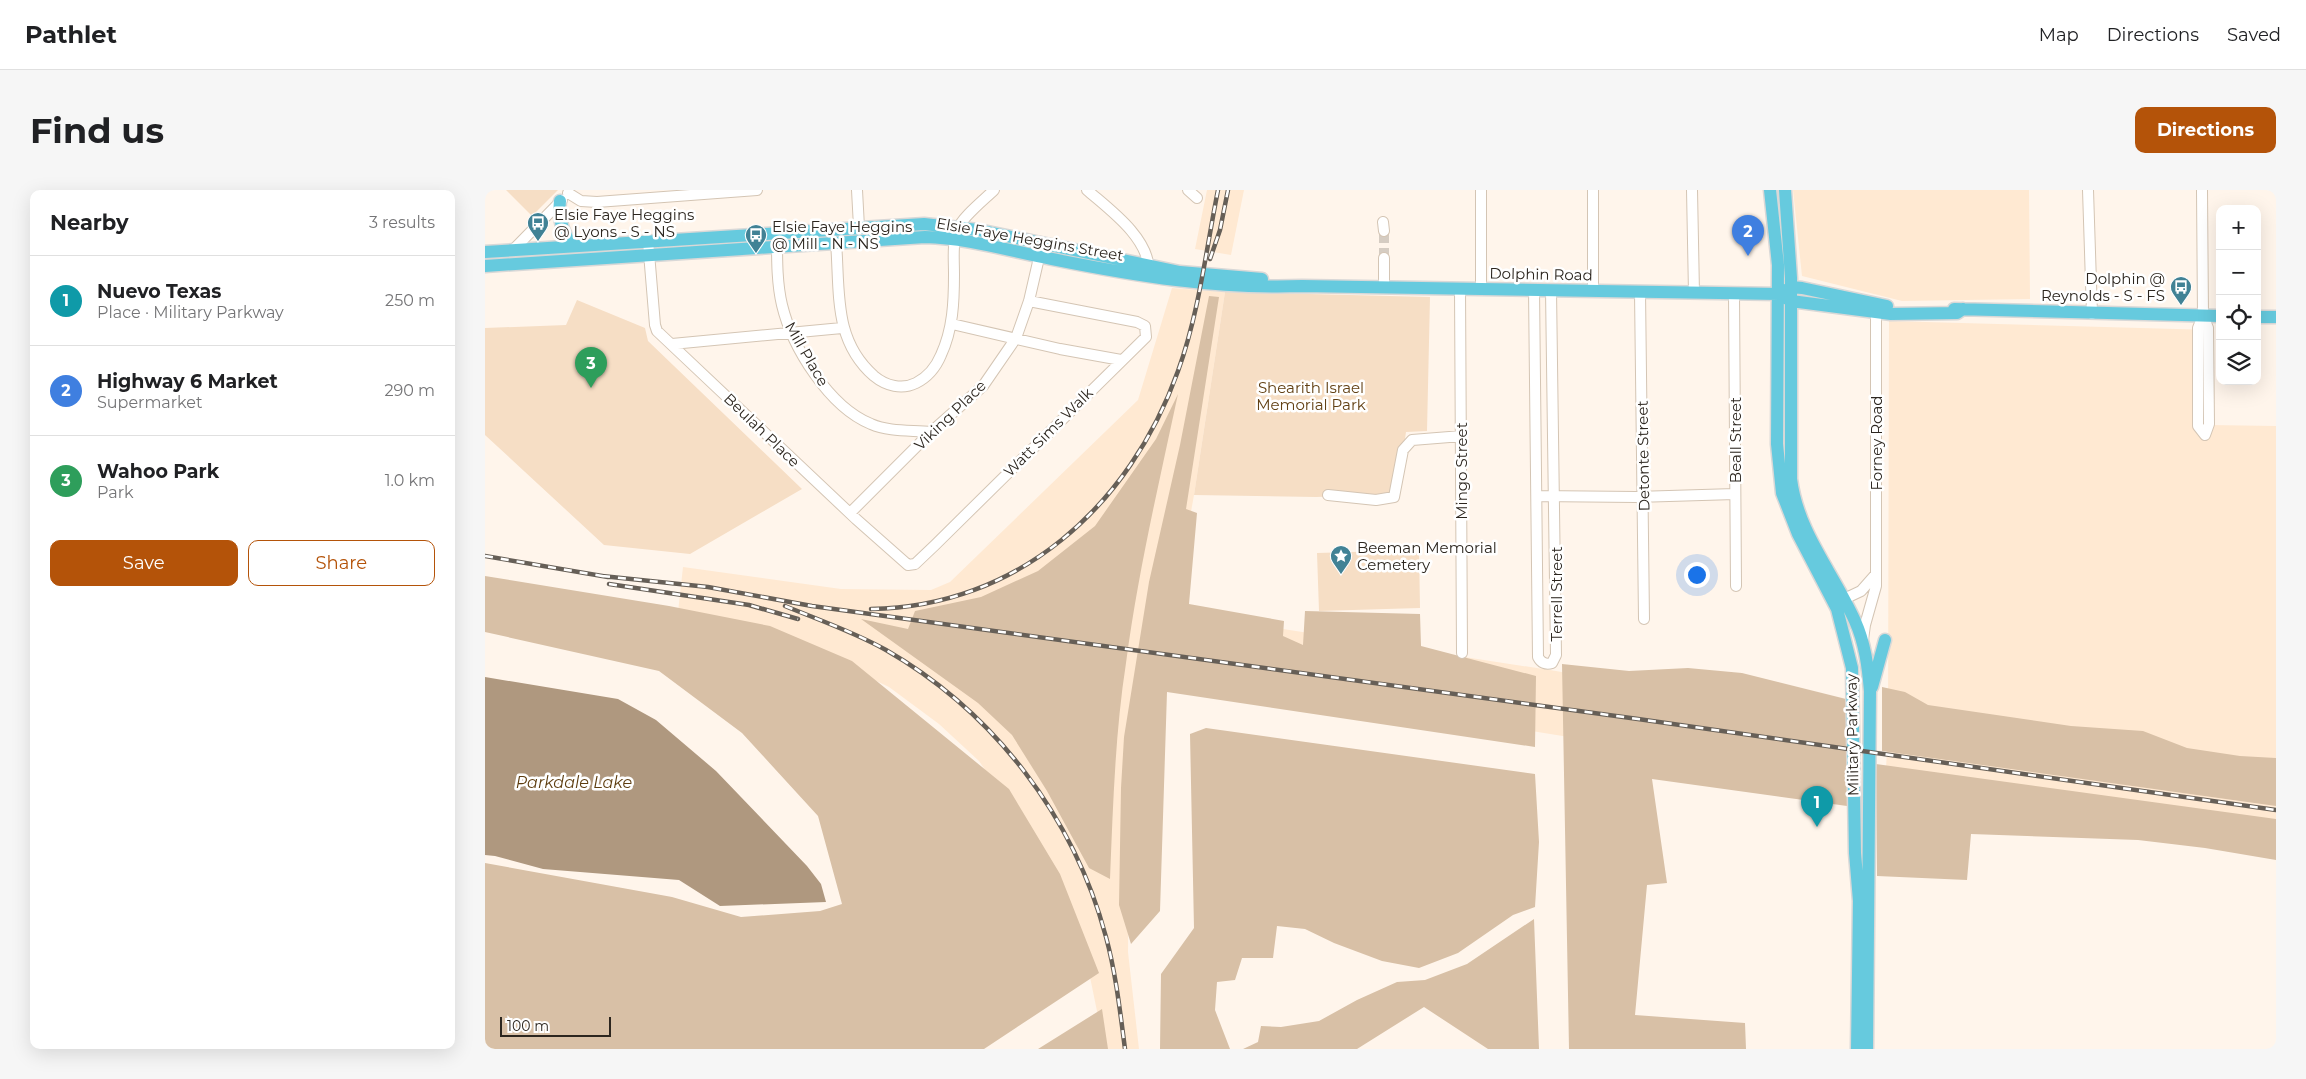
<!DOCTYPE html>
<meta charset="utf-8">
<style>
:root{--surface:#fff;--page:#f6f6f6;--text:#202124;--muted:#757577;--line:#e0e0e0;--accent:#b45309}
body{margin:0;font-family:Montserrat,sans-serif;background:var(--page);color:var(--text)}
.controls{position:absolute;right:15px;top:15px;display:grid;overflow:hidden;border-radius:10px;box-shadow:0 5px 20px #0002}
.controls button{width:45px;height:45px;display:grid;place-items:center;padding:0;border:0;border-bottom:1px solid var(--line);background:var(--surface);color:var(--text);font:25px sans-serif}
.scale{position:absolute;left:15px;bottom:12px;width:111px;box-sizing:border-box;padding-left:5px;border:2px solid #2c261f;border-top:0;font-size:14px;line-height:18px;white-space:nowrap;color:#2c261f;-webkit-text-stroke:4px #fff;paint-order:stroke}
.you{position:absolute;left:1211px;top:384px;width:18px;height:18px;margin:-12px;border:4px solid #fff;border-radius:50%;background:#1a73e8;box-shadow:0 0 0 8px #1a73e833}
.badge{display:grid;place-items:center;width:32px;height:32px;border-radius:50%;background:var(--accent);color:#fff;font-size:16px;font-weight:700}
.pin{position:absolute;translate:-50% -41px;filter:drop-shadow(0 1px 2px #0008)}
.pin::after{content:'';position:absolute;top:26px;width:18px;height:15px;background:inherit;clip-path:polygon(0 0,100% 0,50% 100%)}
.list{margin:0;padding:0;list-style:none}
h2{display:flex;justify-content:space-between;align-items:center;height:65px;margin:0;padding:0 20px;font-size:21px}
h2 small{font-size:16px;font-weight:400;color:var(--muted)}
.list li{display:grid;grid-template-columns:32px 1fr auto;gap:15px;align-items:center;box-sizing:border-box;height:90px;padding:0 20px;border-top:1px solid var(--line)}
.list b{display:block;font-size:19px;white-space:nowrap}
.list p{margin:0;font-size:16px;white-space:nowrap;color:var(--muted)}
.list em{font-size:16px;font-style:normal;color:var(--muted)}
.actions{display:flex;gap:10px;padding:15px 20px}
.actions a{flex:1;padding:11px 0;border:1px solid var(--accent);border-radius:10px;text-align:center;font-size:18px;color:var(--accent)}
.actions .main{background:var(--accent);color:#fff}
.icon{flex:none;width:28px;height:28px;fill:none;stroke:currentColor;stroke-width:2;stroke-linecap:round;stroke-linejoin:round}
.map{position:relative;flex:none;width:1791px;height:859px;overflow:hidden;border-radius:10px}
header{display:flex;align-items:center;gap:30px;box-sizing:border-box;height:70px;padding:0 25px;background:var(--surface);border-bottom:1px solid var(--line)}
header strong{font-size:24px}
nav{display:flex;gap:28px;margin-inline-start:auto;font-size:18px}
.intro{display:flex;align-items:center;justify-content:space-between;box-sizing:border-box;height:120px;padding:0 30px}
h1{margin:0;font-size:35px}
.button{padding:12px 22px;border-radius:10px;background:var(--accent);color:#fff;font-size:18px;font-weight:700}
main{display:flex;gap:30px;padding:0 30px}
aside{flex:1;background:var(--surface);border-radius:10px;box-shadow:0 5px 20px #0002}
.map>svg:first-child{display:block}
.built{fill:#ffe9d2}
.green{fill:#f6dec5}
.forest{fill:#d8c0a6}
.water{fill:#af987f}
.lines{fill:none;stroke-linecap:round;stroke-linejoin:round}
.minor-tunnel{stroke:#d5ccc2;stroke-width:10;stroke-dasharray:10 5;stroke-linecap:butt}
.minor-casing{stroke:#d4c5b4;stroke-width:12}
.major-casing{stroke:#d9d8d7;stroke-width:15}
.minor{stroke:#fff;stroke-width:10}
.major{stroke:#66cade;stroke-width:12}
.rail-casing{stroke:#665f57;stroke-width:4.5}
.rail{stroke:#fff;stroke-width:2.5;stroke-dasharray:8;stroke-linecap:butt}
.labels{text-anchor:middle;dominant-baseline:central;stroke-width:5;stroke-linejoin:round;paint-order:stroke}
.poi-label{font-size:15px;fill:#2c261f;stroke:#fff;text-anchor:start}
.street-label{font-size:15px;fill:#2c261f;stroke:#fff}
.park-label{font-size:15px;fill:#624013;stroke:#fff}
.water-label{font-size:16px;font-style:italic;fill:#5d3c0e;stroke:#fff}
</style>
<header>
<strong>Pathlet</strong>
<nav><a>Map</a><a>Directions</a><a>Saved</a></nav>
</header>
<div class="intro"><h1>Find us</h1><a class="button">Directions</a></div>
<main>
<aside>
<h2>Nearby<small>3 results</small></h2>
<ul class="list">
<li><span class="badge" style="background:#0f9aa8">1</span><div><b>Nuevo Texas</b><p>Place · Military Parkway</p></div><em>250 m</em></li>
<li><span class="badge" style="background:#3f7fe0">2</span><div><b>Highway 6 Market</b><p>Supermarket</p></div><em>290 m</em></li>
<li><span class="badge" style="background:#2e9e5b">3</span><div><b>Wahoo Park</b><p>Park</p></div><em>1.0 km</em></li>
</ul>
<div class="actions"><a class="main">Save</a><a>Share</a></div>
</aside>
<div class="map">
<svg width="1791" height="859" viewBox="0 0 1791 859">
<rect width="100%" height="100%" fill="#fff5eb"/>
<path class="built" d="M722,0H759L746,65L710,59Z
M1308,0H1544L1545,109L1417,111L1317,86Z
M687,98L740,102L709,305L688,422L1071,481L1361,532V592L659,478L644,649L643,762L654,859H617L613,826L597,748L541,640L494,571L454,534L404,497L349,471L193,422L198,377L356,399L446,400L465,392L653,210Z
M1404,131L1728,140L1724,235L1791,236V641L1400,602L1403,536Z"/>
<path class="green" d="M21,0H73L47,26Z
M740,102L945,107L942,241L921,242L912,304L831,307L709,305Z
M92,110L160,138L163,151L317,299L205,364L119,355L0,245V138L81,135Z
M934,360L935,418L834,421L832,363Z"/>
<path class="forest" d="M724,106L734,107L701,319L712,323L704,414L799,431L798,446L818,455L820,421L935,424L936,456L1051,486L1050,557L682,502L675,721L646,754L634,715L636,598L639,547L664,392L695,255Z
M693,204C674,293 653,382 641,473C630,544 628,617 625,689L604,678L562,601L527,545L493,513L376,429L423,439L430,421L496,407L553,381L610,336L671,249Z
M0,386L184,416L285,436L367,471L524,599L575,684L614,783L499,859H0V673L187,707L256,727L335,721L357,714L333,626L257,543L174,481L0,442Z
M1077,474L1144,481L1203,478L1257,483L1361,509L1362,616L1167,589L1182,693L1162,695L1150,825L1260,833L1261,859H1084Z
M1397,497L1420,502L1443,515L1586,536L1658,541L1702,558L1755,566L1791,568V616L1397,561Z
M721,538L1050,584L1054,652L1050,717L1028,725L973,763L934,778L897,771L849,753L820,739L792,736L788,768H757L750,790L732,792L730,820L745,859H675L676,784L709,738L705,544Z
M1391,574L1791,629V670L1720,658L1653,650L1486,644L1482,690L1392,686Z
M1049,729L1054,859H1003L939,817L872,859H758L773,852L776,836L796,837L834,831L872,810L912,792L940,790L982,774Z
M617,819L623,859H553Z"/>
<path class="water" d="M0,487L133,509L171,530L231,581L322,676L336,694L341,712L235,716L194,690L58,679L10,666L0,665Z"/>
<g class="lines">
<path class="minor-tunnel" d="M899,68V41"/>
<g class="minor-casing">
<path id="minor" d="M372,0L374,37
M602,0C625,20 663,47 664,80
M703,0L712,8
M996,0V99
M1108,0V101
M1207,0L1209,103
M1603,0L1607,124
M1717,0L1718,126L1723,138L1724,234L1720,245L1713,236V138L1718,126
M83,3L96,11L112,12L272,0
M898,32L899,41
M292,50C292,71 292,94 297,115C307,157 344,217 386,234C404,242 426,240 446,242
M163,51L170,135L172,141L371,329L423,375L430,374L450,355L661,147L660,136L652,132L544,111
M351,52C355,102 348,150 389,186C401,196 417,200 431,193C443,187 451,177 456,165C468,139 469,112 469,84C469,69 467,53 473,39C476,28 500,9 509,0
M28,60L77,10
M899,97V68
M975,98L977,463
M1049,99L1053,467C1056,473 1061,475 1067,473L1071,465L1066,100
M1155,102L1159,429
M1249,104L1251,396
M467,134L575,159L636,170
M187,154L357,138
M843,305L891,310L909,307L918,260L927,250L977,246
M1052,306L1151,307L1250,304
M365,323L446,242L498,196L531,148L544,111L556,59
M1359,409L1376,401L1391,384
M1378,450L1380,435L1391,396V123"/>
</g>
<g class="major-casing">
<path id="major" d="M1285,0L1293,75L1292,254L1297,303L1313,344L1352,419L1367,478L1370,663L1374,711L1372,859
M1300,0L1306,88V289C1313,343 1348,382 1370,431C1380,453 1383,477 1385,501L1382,859
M75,11C73,29 77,43 88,56
M0,62L439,34L493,40L695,82L777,89
M0,76L440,47C483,48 525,61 567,69C652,86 730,99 817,96L1294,104L1306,111L1406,124L1472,123L1478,119
M1300,101L1306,97L1317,98L1402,116
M1469,119L1735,126
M1772,127H1791
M1387,497L1400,450"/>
</g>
<use href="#minor" class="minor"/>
<use href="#major" class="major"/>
<g class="rail-casing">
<path id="rail" d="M725,69L735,40L743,0
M0,366L123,387
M117,386L223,397L327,416L1153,529L1791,620
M124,394L264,415L313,429
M300,416C334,430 369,442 401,460C509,522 589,627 621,747C631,784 635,821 640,859
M386,419C533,417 645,316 693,181C714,123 721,60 733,0"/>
</g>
<use href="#rail" class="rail"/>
</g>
<defs>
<g id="bus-pin" transform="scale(1.125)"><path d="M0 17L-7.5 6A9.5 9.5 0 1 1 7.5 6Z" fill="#418295" stroke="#fff"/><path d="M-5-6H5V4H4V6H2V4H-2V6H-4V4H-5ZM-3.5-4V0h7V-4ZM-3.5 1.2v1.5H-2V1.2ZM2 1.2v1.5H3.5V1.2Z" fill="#fff"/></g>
<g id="sight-pin" transform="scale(1.125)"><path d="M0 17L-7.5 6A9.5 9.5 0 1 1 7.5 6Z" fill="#418295" stroke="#fff"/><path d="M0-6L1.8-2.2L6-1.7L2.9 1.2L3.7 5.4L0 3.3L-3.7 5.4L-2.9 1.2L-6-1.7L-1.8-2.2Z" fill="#fff"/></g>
</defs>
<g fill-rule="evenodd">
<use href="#bus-pin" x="53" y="33"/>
<use href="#bus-pin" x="271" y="45"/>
<use href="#bus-pin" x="1696" y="97"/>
<use href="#sight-pin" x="856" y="366"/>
</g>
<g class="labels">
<g class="poi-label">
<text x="69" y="24">Elsie Faye Heggins<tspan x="69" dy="17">@ Lyons - S - NS</tspan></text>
<text x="287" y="36">Elsie Faye Heggins<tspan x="287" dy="17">@ Mill - N - NS</tspan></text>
<text x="1680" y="88" text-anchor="end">Dolphin @<tspan x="1680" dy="17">Reynolds - S - FS</tspan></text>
<text x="872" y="357">Beeman Memorial<tspan x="872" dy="17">Cemetery</tspan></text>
</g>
<g class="street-label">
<text transform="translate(545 49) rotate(10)">Elsie Faye Heggins Street</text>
<text transform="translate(1056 84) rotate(1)">Dolphin Road</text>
<text transform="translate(322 164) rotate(60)">Mill Place</text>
<text transform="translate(465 225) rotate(-44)">Viking Place</text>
<text transform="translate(277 240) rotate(44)">Beulah Place</text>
<text transform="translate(563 242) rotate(-45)">Watt Sims Walk</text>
<text transform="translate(1250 250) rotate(-90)">Beall Street</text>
<text transform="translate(1391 253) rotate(-90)">Forney Road</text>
<text transform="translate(1158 266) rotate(-91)">Detonte Street</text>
<text transform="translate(976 281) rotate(-90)">Mingo Street</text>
<text transform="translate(1071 404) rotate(-90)">Terrell Street</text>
<text transform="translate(1367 545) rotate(-91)">Military Parkway</text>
</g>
<g class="park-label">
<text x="826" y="197">Shearith Israel<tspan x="826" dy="17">Memorial Park</tspan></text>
</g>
<g class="water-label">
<text x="89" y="592">Parkdale Lake</text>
</g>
</g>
</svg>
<div class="controls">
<button>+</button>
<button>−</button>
<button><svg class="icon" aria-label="locate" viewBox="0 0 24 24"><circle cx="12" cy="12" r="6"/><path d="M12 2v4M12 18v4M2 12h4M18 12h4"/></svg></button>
<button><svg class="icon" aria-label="layers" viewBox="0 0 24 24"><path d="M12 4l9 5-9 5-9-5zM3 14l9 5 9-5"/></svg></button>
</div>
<div class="scale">100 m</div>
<div class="you"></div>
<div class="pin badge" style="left:1332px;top:637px;background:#0f9aa8">1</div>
<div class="pin badge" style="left:1263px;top:66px;background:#3f7fe0">2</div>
<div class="pin badge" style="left:106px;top:198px;background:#2e9e5b">3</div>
</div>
</main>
